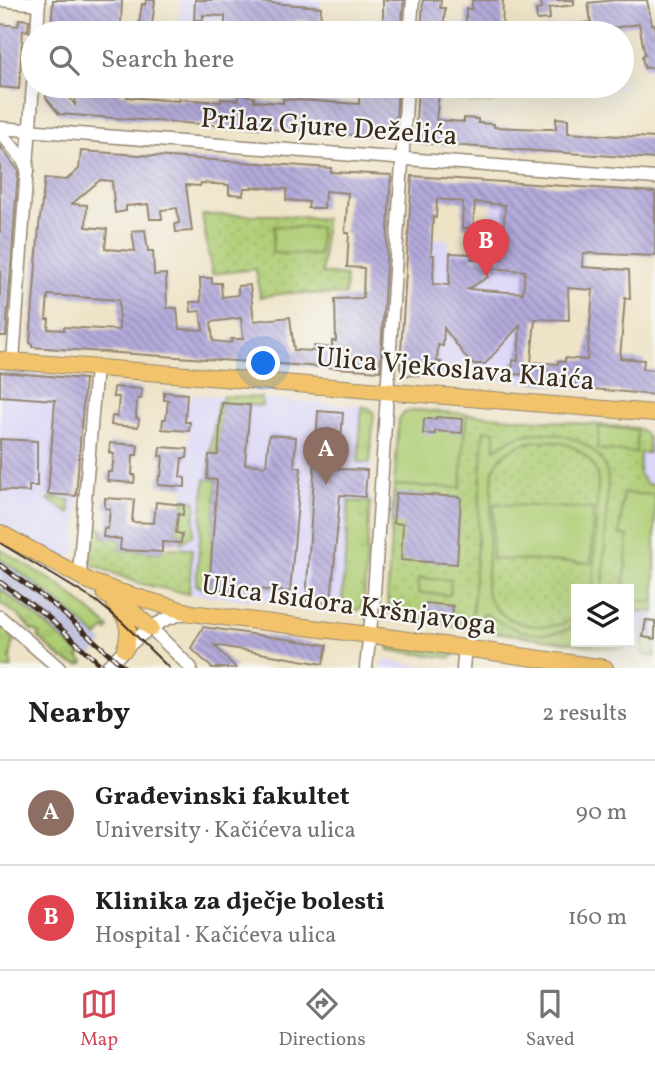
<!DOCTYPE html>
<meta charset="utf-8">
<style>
:root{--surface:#fff;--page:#f2f2f2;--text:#202124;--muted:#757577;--line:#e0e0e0;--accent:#d1495b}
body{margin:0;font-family:Vollkorn,serif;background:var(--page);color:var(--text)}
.controls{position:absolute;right:21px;bottom:21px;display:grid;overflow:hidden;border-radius:0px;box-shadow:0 7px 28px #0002}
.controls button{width:63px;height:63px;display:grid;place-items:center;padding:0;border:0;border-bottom:2px solid var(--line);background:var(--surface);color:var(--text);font:35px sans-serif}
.you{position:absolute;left:264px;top:364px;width:24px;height:24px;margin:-18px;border:5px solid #fff;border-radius:50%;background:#1a73e8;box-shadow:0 0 0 10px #1a73e833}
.badge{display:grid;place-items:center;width:46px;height:46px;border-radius:50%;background:var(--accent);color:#fff;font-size:23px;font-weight:700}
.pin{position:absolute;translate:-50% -58px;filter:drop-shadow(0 2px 4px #0008)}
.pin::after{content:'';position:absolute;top:37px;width:24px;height:21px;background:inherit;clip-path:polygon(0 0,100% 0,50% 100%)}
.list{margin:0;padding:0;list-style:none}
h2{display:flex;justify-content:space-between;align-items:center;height:91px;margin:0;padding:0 28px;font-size:30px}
h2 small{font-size:23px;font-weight:400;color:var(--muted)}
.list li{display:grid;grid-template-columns:46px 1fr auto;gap:21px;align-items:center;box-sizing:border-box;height:105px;padding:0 28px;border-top:2px solid var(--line)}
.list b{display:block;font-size:26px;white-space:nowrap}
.list p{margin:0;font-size:23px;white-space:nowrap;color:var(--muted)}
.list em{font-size:23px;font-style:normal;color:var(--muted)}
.icon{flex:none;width:38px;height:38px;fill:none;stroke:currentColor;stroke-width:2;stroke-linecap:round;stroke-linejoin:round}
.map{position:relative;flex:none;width:655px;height:668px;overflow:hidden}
.search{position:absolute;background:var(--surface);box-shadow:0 7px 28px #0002;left:21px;right:21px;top:21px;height:77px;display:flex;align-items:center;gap:18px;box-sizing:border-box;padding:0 24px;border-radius:38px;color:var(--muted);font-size:26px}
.sheet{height:301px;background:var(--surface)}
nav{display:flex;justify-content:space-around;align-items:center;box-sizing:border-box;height:98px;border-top:2px solid var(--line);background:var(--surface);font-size:19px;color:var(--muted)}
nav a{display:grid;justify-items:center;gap:4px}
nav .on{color:var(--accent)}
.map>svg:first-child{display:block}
.built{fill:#dbd6f7}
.industrial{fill:#c1c2dd}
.grass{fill:url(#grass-tufts);stroke:#757c49;stroke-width:2}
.park{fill:url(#park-dots);stroke:#757c49;stroke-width:2;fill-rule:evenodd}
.pitch{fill:#afcd74;stroke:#757c49;stroke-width:2}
.building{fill:url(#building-back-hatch);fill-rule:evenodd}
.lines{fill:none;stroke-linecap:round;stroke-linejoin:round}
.minor-casing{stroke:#948672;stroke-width:15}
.major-casing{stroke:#948672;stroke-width:18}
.minor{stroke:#fff;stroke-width:12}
.major{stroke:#f2c36a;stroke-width:16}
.tram{stroke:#3b2a1e;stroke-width:2}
.rail-casing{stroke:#3b2a1e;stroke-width:5}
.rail{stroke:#f6f6f2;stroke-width:2.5;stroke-dasharray:8;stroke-linecap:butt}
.labels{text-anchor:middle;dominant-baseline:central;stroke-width:5;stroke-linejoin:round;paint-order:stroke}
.street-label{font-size:28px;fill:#3b2a1e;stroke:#f6f6f2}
</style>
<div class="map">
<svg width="655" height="668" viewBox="0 0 655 668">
<defs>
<pattern id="grass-tufts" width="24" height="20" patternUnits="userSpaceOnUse" patternTransform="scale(1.75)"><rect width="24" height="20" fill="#afcd74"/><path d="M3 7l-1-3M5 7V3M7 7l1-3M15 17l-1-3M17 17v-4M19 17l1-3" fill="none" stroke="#97b064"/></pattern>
<pattern id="park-dots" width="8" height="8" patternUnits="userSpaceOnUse" patternTransform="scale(1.75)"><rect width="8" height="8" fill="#afcd74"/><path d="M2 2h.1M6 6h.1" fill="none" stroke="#97b064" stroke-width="1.8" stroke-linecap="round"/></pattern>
<pattern id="building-back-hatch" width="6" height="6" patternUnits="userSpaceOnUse" patternTransform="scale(1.75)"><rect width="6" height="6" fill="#b3aadb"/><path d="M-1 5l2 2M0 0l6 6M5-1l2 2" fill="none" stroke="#938bb1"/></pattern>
</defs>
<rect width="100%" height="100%" fill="#f6f6f2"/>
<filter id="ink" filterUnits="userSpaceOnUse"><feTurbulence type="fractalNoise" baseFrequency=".0143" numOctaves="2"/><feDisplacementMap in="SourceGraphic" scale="14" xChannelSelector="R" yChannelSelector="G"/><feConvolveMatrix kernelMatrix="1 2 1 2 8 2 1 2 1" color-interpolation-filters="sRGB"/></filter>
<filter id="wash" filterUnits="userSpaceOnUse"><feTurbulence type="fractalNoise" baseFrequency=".00686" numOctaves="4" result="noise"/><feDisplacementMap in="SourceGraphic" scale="28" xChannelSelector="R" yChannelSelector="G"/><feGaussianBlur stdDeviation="1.57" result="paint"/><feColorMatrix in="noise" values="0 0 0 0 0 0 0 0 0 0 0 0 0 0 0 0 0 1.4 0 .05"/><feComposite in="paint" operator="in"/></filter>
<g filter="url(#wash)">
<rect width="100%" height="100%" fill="#eee3c6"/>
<path class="built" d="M181,0H321L320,22L296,20L295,33H177Z
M622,72L624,88L552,95V86H622Z
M494,182L539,260L530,362L532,383L439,376L441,363L437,362L429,344L434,255H431L432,238L449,240L448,250L488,251Z
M192,394L362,406L371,409L374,413L364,598L362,606L358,610L189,594L192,549H183L181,543L182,534L176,533L178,514H183L184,505L185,478L180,477L182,458H187L190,423L185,422L186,401H192Z
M0,396L55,400L48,494L79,497L75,551L68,558H61L0,525Z
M651,429H655V485L647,484L639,474L640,452L649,453Z
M634,611L655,612V657L644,655L642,653L643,638L630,639Z
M383,660L434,668H382Z"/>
<path class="industrial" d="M0,559L20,571L70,611L104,643L90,658L84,652L81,655L27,609L0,589Z"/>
<path class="grass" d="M222,396L262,398V406L222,403L218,455H216L215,452H210L218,402L222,403Z
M362,406L371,409L374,413L370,463L358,462Z
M205,479L217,480L209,589L207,590L196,585Z
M50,497L70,500V514L50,501L48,499Z
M184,499L195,500L196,503L193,535L181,543L182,534L176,533L178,514H183Z
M349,501L370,502L364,599L362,606L358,610L351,611L342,603Z
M0,549L61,586L105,624L109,628L107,631L105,629L97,637C67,608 35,581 0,559Z
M0,589L27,609L81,655L78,658L84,662L83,664C66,668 50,647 38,637L40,634L34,630L32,631L19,616L0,603Z
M0,620L15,631L10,659L12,668H0Z
M643,637L655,639V657L644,655L642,653Z
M388,645L456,654L451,658L389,650Z"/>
<path class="park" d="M469,86H495L493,103L468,102Z
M202,215H275L325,219L322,273L346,276L345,295L287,293L260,297L256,269L212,274Z
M467,414L635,428C649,431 649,441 649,453H640L639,474L647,484L655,485V612L634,611L629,647L624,649L599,647L398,618L389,611L387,602L394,485L461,488L464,437ZM576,589H629V642H576Z
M92,521L97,527L103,529V537L121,539L120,550L161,552L162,548L192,549L189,594L138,583L91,564L89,559Z"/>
<path class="pitch" d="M274,226L320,228L319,255L272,253Z
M415,410L467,414L464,437L461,488L394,485L399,419L404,413Z
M599,427L637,430L636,453L597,449Z
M484,430L495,431V449C505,442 516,436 529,434C561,429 607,444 608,482L603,589H593L598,481C592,432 511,427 493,470L486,589C493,626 549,636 576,617V626C545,641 513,632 486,614L482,615V624L472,623Z
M623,493L655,495V602L629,600V589H624L628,536L620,535Z
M494,504L593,509L591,563L492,559Z
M419,578L451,580L450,595L418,593Z"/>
<g id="blocks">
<path class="building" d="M53,0H122L121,25L146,27V33L73,31V33H51Z
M146,0H155L152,25L139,23L142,4L145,5Z
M195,0H234L321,7L320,22L295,20V33H251V27L225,25V16L203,15V20H194Z
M383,0H404L401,33H383Z
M423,0H441L440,8H445L444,23H440L439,33H421Z
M472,0H503L502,33H470V27L466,26V9H472Z
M541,0H574V5L549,8L550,19L537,20L536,10L542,9Z
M615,0H647L652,25L655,24V67L644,68L642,56L645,55L639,24L580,33H544V28L591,22L588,3Z
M19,19L29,20L28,31L23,30L19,89L0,87V24L18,26Z
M347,20H362V33H347Z
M47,86H62L75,105L76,86L120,92V94H128L127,97L179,101V99L221,102V99L238,100L239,89L248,90L247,96L254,97V101L283,103V99L359,104L360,86H398L395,138L59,114L46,98Z
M418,86H440L436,120L464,122V118L478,119V123L494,124V127L543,129H556V118L568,119V133L655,138V159L419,143V139L415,138Z
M500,86H519V96H499Z
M459,88L469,89L468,99H458Z
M0,146L18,170L6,336H0Z
M81,151L331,168V172L391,175L380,371L32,347V344L30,343L39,226L45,178L66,180L79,169ZM100,180L112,181L115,213L126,211V206L148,204L150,219H162L161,210L177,208L179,223L175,224L176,232L192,231L186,185L200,186L201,183L229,185V194L243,195L244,188H251V187L287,189L286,200L309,202L308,208H324L325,191L348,193L345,233H349L347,267L364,268L363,298L335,299L336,341H332V348L314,346V351L294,350L290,317L254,321L250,285L238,286V295L222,297L221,283H212V278H200L201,302H190L191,312L200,311L203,330L179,329L177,308H167L166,274L154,275L153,251H148L145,230L132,231L135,251L105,249L107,229L86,227L87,205L72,204ZM48,295L119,300V330L64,327V330L48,329L49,319H46ZM241,318L243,339H231V343L213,341L211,322Z
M412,176L655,192V256L583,253L582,267L629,270L630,299L625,298L620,358L644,360L643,369L655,370V395L532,383L529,375L512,374L513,360L518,361L520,325L485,364H471L444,328L443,346L438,345L437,362H441L439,376L405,375L400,368ZM437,199L463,202L462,228H473L475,202L505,205L502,259H471L472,254L450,253L449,285L433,284L434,255H431L433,217L436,218ZM488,268L525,271L523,293L468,289L488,277ZM568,288L593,290L587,360L565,358V362L558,361V364L531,362L535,319L569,320Z
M0,372L85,379L76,496L48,494L55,400L0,396Z
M114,387L142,389L141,399H137L136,418L139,419L138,427L111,425L112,416L117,417L119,397H113Z
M164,392L187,394L185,422H190L189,431L162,429L163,419H166L168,400H164Z
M222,403L250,405L245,464L266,466L269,435L296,437L294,467L301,468L290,592L232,587V591L209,589L217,480L207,479L209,455H218Z
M318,411L343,413L339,469L367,470L365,497L340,495L331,603L306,601Z
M436,417L463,419L462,433L435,431V434H423L424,419H436Z
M0,439L37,441V486H29V492L0,490Z
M110,443L138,445L137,455H133L132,475H135L134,483L107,481L108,472H112L114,453H109Z
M160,447L188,449L187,458H182L180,477L185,478V487L158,485L159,476H161L163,456H159Z
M396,493L461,497L457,564L401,560L403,524L393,523Z
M105,498L134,500L132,522L154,523L156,502L184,505L183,515L178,514L176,533L182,534L181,543L162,542V552L120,550L121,539L103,537L104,528L108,529L110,509L105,508Z
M426,603L453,606L452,621L423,617Z
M646,620L655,621V639L643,637Z
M203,627L327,645L323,664L214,645L236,668H212L191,648Z"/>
</g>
</g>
<g filter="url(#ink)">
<use href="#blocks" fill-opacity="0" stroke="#948672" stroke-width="2"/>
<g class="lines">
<g class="minor-casing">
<path id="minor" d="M0,0L39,4
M37,33L39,0
M410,33L413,0
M0,128L655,178
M0,132L21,157L28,170
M13,361L33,84
M81,577L80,561L96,367
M0,617L59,668
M151,628L191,668
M106,668C129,645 155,617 188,613
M366,668L374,594L407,86
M463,668L465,648"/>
</g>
<g class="major-casing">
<path id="major" d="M0,360L655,413
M0,533L89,581L116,591L191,613L386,637L605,668
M105,594L127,607L151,628
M115,605C129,620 131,630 125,649"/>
</g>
<use href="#minor" class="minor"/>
<use href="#major" class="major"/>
<path class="tram" d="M0,543L96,601L122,622L169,668"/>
<g class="rail-casing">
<path id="rail" d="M0,565L55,606L125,668
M0,582L47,616L104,668"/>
</g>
<use href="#rail" class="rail"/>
</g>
</g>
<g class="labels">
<g class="street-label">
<text transform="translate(329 128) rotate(4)">Prilaz Gjure Deželića</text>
<text transform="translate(455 370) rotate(5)">Ulica Vjekoslava Klaića</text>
<text transform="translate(349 606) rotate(8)">Ulica Isidora Kršnjavoga</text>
</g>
</g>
</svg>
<div class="controls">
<button><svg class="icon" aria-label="layers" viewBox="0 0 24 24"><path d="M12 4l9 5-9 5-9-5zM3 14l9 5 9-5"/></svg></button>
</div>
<div class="you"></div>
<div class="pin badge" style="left:326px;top:485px;background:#8d6e63">A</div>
<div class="pin badge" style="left:486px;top:277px;background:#e0444e">B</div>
<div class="search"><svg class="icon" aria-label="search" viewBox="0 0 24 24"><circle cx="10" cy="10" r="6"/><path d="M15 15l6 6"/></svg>Search here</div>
</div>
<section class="sheet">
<h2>Nearby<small>2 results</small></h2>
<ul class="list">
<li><span class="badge" style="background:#8d6e63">A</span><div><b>Građevinski fakultet</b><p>University · Kačićeva ulica</p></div><em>90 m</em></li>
<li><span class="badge" style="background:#e0444e">B</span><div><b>Klinika za dječje bolesti</b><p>Hospital · Kačićeva ulica</p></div><em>160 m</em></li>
</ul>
</section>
<nav>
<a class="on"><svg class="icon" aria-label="map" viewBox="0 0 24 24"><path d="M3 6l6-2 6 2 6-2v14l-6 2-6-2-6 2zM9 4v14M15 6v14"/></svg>Map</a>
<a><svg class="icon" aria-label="directions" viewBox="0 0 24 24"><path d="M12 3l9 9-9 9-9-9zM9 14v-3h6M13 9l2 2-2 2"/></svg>Directions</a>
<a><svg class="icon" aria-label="saved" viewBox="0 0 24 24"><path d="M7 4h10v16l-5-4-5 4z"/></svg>Saved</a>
</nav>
